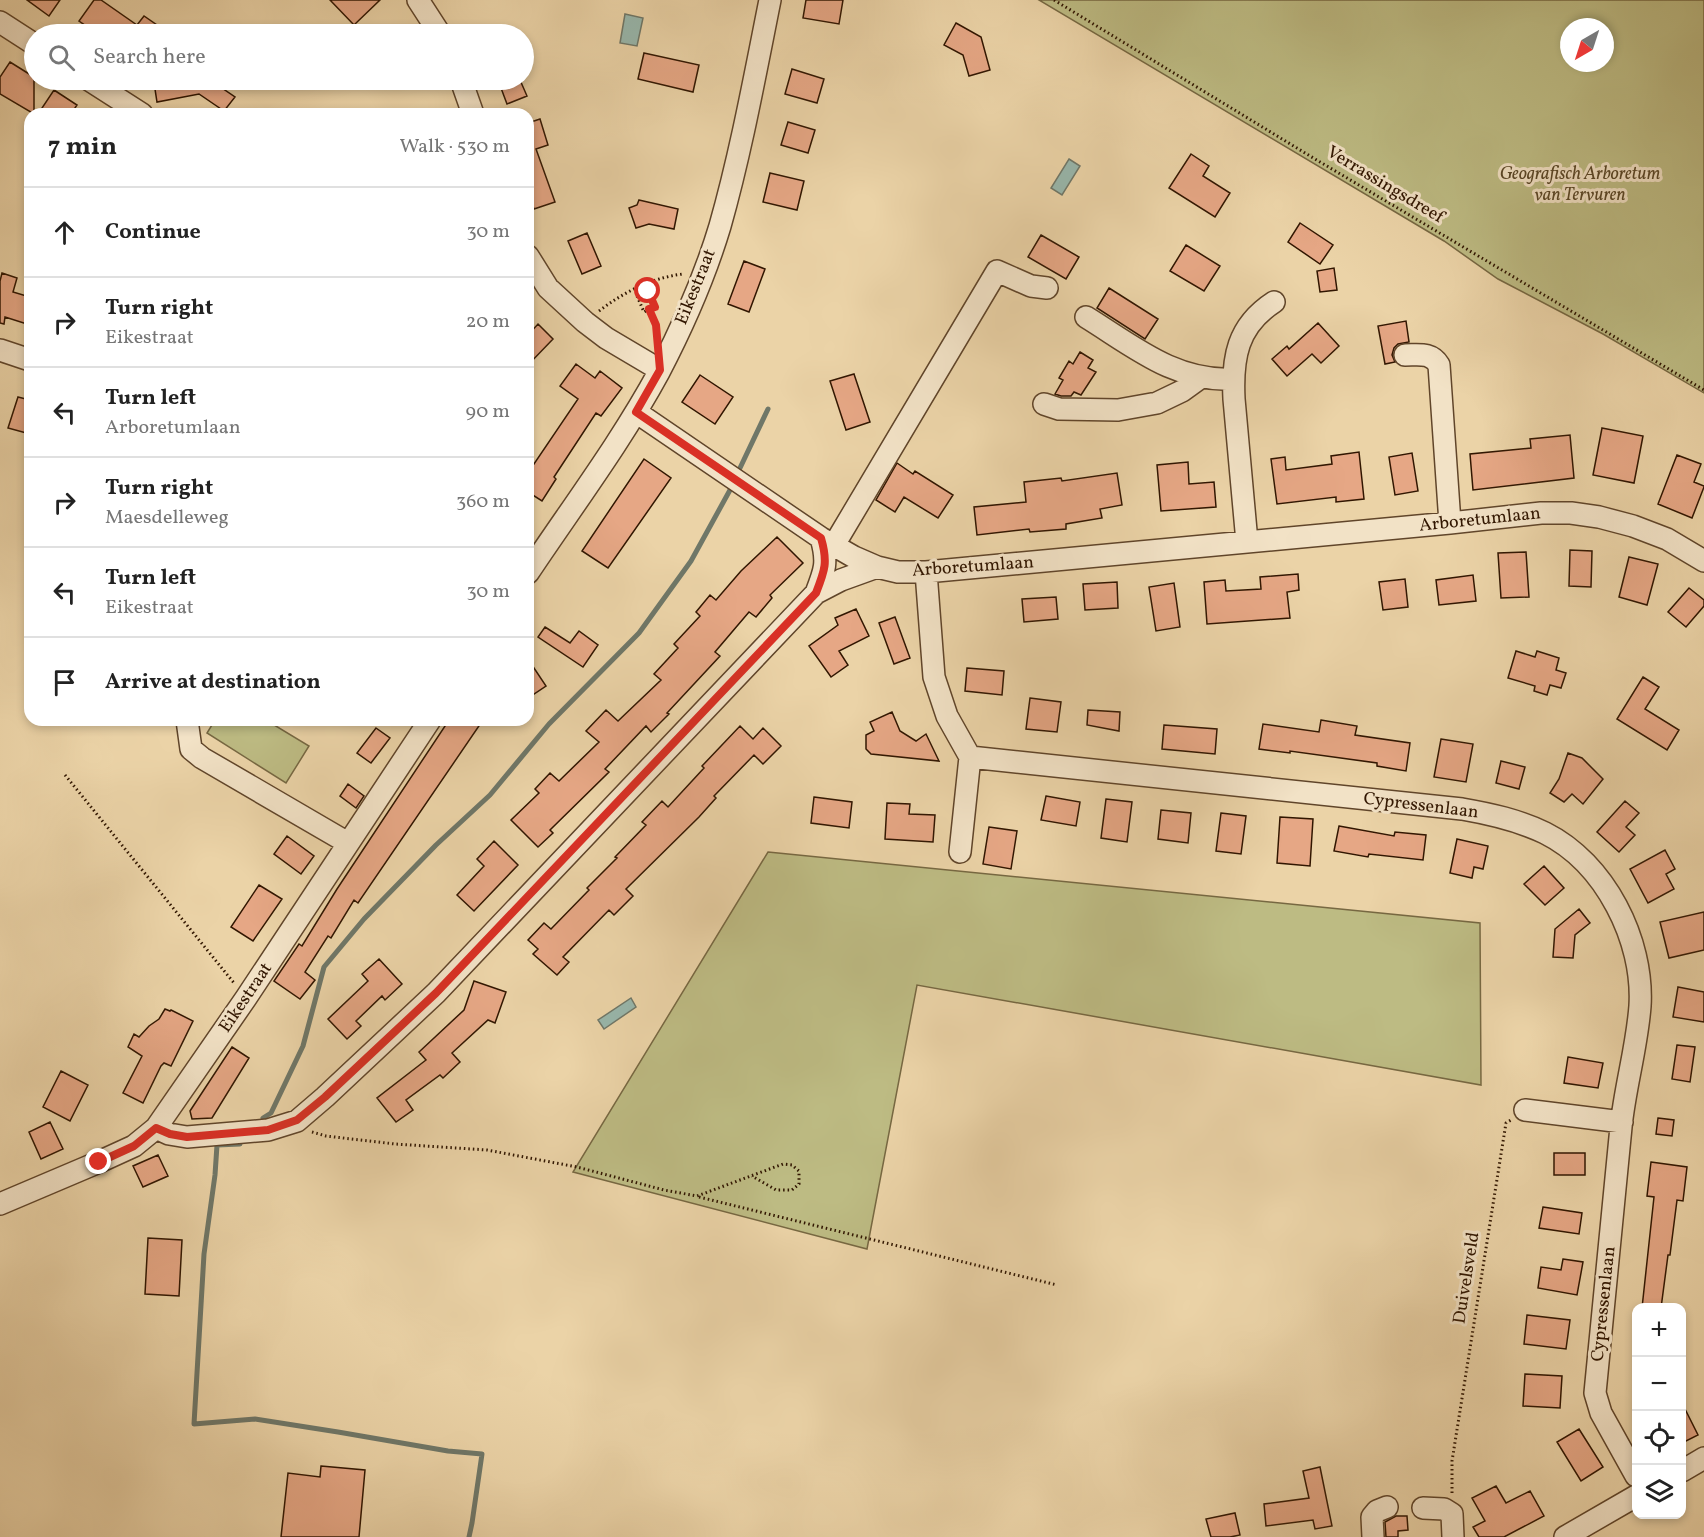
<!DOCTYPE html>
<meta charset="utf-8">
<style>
:root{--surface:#fff;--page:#f6f6f6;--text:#222;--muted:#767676;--line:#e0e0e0}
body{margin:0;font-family:Vollkorn,serif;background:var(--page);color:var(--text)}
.controls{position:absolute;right:18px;bottom:18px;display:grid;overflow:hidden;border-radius:12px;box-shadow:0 3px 9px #0003}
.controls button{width:54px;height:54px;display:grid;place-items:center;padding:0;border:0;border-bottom:2px solid var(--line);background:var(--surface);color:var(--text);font:30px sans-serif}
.compass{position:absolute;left:1560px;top:18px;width:54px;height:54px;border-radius:50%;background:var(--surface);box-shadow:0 3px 9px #0003;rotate:219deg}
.stop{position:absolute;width:18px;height:18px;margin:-14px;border:4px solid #d93025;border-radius:50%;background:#fff}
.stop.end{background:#d93025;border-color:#fff;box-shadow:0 2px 6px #0008}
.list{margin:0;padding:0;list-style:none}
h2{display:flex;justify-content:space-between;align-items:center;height:78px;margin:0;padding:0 24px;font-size:26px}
h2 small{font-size:20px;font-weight:400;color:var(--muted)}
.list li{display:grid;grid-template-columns:39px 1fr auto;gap:18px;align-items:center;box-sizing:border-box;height:90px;padding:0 24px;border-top:2px solid var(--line)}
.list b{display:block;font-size:22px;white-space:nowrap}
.list p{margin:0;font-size:20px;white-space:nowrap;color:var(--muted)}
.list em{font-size:20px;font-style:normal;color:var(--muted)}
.icon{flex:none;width:33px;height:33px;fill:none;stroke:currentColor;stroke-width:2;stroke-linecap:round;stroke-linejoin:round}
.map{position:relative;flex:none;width:1704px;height:1537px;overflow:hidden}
.search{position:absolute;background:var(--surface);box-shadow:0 3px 9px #0003;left:24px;top:24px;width:510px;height:66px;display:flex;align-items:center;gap:15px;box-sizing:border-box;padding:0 21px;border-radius:33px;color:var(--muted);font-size:22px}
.panel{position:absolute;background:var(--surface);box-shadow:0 3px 9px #0003;left:24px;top:108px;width:510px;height:618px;border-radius:18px}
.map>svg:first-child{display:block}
.green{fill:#bdbb83;stroke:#776842;stroke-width:1.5;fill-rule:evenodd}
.water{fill:#98b7ac;stroke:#6f7768;stroke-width:1.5}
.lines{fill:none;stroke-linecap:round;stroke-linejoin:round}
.stream{stroke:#6f7768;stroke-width:5}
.building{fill:#e6a785;stroke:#311601;stroke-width:1.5}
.minor-casing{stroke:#60452a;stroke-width:24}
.path{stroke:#311601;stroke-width:3;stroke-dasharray:1.5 3;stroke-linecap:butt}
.minor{stroke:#f2e2c6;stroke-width:21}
.route{stroke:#d93025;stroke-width:8}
.labels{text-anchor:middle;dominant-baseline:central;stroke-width:6;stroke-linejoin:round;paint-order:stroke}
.park-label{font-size:18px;font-style:italic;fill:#5b4828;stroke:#f2e2c6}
.street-label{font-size:18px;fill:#311601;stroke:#f2e2c6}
</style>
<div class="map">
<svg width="1704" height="1537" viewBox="0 0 1704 1537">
<rect width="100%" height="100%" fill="#ebd3a7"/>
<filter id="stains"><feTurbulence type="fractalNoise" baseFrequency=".00333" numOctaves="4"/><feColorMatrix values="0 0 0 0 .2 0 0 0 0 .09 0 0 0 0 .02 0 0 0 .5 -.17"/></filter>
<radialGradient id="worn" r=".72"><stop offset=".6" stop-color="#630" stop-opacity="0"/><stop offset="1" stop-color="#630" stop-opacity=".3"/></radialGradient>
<path class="green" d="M1039,0H1704V393L1603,334L1498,279L1444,241ZM1569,27H1605V63H1569Z
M215,720H266L309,746L286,783L207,733Z
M768,852L1480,923L1481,1085L917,985L867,1249L573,1172Z"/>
<path class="water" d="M625,14L643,18L637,46L620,43Z
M1069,159L1080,166L1062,195L1051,188Z
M631,998L636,1007L604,1029L598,1020Z"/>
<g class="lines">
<path class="stream" d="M740,468L768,409
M263,1118L271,1113L303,1046L324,967L364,919L436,845L490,795L549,724L639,633L691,561L730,490
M240,1144L217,1145L215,1175L204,1254L194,1424L255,1419L338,1432L448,1451L482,1454L472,1523L469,1537"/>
</g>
<path class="building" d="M27,0H60L49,16Z
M94,0H101L137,25L144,16L170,34H98L79,21Z
M330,0H380L354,25Z
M806,0H843L839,24L803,18Z
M956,23L981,37L990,70L969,76L963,55L944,45Z
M644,53L699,65L693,92L638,79Z
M10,62L34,77V114L0,94V77Z
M792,69L824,79L817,103L785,94Z
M204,80H210L235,97L224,111L199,94L157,102L155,89Z
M498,80H520L527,96L507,104Z
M54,90L77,105L71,114H38Z
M540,119L548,145L536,149L555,202L534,209L528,192V123Z
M788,122L815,130L808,153L781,145Z
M1191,154L1209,166L1203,176L1230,193L1215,217L1169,188Z
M770,173L804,181L797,210L763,202Z
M639,200L678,209L674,229L649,224L636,228L629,208L637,205Z
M1300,223L1333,245L1320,264L1288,242Z
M587,233L601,266L582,274L568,241Z
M1041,235L1079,257L1066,279L1028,257Z
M1186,245L1220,266L1204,291L1170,271Z
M744,261L765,269L749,312L728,304Z
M1334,268L1337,290L1320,292L1317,271Z
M2,273L17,278L13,292L30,297V325L5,317L4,324L0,323V281Z
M1109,288L1158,319L1145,339L1097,308Z
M1406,321L1409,342L1398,344L1394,348L1392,355L1395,362L1385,364L1378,326Z
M1318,323L1339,346L1321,363L1312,354L1287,376L1272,359L1287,346L1289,349Z
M538,324L553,339L528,365V335Z
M1080,352L1093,360L1088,368L1096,372L1081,395L1074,392L1071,396H1061L1055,394L1063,380L1059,378L1069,361L1073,364Z
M576,364L595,378L600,371L622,388L601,416L596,413L554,477L556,479L542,501L528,492V460L534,464L578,399L560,386Z
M854,374L870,422L846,430L830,381Z
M700,375L733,397L715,424L682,402Z
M18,397L30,400V434L8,428Z
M1602,428L1643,436L1634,483L1593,475Z
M1570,435L1574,478L1473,490L1470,454L1531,448L1530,439Z
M1359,452L1364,499L1336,502V497L1277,504L1271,459L1285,457L1286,470L1332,464L1331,456Z
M1412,453L1418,491L1395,495L1389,457Z
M1677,455L1701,464L1694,482L1704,486V487L1692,518L1658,504Z
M644,459L671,478L608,568L582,551Z
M1188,462L1189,484L1214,482L1216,507L1161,511L1157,465Z
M897,463L913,474L915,471L953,495L938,518L904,497L895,512L876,500Z
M1117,473L1122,505L1100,509L1102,518L1066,524V529L1030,532L1029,529L977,535L974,507L1026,502L1024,482L1061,478L1062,481Z
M777,537L803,563L770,595L772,598L756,617L749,612L715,652L720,656L667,713L669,714L651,732L646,726L605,769L609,772L550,830L553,833L538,847L511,820L539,793L535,789L550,773L559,781L599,742L586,731L606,710L618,721L661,680L654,674L678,648L674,644L700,616L696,612L710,595L716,600L741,571Z
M1570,550L1592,551L1591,587L1569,586Z
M1526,552L1529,597L1501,598L1498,553Z
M1629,557L1658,564L1647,605L1619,597Z
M1298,574L1299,590L1287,592L1290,618L1207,624L1204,582L1225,580L1226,591L1261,589L1260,577Z
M1473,575L1476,601L1439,605L1436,580Z
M1405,579L1408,607L1383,610L1379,582Z
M1117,582L1118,608L1085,610L1083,584Z
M1174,583L1180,627L1156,631L1149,587Z
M1689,588L1704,600V606L1686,627L1668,612Z
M1056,597L1058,619L1024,622L1022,599Z
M856,609L869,636L839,651L848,665L831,677L809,646L838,625L835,618Z
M895,617L910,658L894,664L879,623Z
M545,627L570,643L579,631L598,645L583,667L538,637Z
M1516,651L1535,657L1537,651L1559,658L1556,670L1566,673L1561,688L1550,685L1547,695L1534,691L1535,686L1508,678Z
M528,659L546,686L528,698Z
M967,668L1004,671L1002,695L965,691Z
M1643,677L1659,687L1645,709L1679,730L1667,750L1617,719Z
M1030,698L1061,702L1057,732L1026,729Z
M1088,710L1120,712L1119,731L1087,725Z
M892,712L900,731L916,741L926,734L939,761L871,754L866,749V735L874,731L870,722Z
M449,720H483L358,903L354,900L331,938L328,936L305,972L315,980L300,999L274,981L299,944L302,946L337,889Z
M1321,720L1357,726L1355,735L1410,743L1406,771L1377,766V763L1290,751V753L1259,749L1263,724L1319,732Z
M1164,725L1217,729L1215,754L1162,749Z
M740,726L753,739L763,728L781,746L763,764L754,755L714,796L716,798L699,817L626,889L633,896L614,915L609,910L563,957L569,962L557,975L533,954L538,949L528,940L544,923L551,929L589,890L587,888L617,858L615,857L646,825L642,822L662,801L668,807L704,768L702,766Z
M376,728L390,738L371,763L357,753Z
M1441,739L1473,744L1466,782L1434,777Z
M1568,753L1582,758L1603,779L1583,804L1572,794L1564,802L1550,793L1559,779Z
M1501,761L1525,767L1519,789L1496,783Z
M348,784L364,796L356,808L340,796Z
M1046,796L1080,802L1076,826L1041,820Z
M814,797L852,802L849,828L811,823Z
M1106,799L1132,802L1127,842L1101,838Z
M1625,801L1639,813L1626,827L1635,835L1619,852L1597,832Z
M887,803L910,804L909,814L935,815L933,842L885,839Z
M1161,810L1191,813L1188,843L1158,839Z
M1221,813L1246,816L1241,854L1216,851Z
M1280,817L1313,819L1310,866L1277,863Z
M1339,826L1394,836L1395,832L1426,835L1423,860L1369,854L1368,857L1334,851Z
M989,827L1017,831L1011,869L983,864Z
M287,836L314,856L301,874L274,854Z
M1457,839L1488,846L1483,869L1474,867L1472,878L1450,873Z
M494,841L518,865L474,911L457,895L484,866L477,859Z
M1665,850L1675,869L1666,874L1674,889L1648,903L1630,869Z
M1544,866L1564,888L1545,905L1524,884Z
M259,885L282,899L253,941L231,927Z
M1579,909L1590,923L1575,935L1573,958L1553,957L1555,929Z
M1704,912V950L1669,958L1660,922Z
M379,959L402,984L385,1000L382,996L356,1021L361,1026L347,1039L328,1019L368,981L362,974Z
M474,981L506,992L495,1023L488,1020L452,1053L460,1062L443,1078L440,1075L406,1100L413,1110L396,1122L377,1098L426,1060L419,1052L464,1010Z
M1678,987L1704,992V1022L1673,1017Z
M165,1009L170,1011L171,1010L193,1021L171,1066L164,1063L161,1066L143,1103L123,1093L142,1056L128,1047L134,1034L139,1037L149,1026L159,1019Z
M1677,1045L1695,1047L1690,1082L1672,1079Z
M232,1047L249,1058L212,1118L192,1119L190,1111Z
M1568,1057L1603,1063L1598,1088L1564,1083Z
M61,1071L88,1085L70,1121L43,1107Z
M1658,1118L1674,1120L1672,1136L1656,1134Z
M50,1122L63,1149L41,1159L29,1132Z
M1554,1153H1585V1175H1554Z
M158,1155L168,1176L143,1187L133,1166Z
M1651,1162L1687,1167L1683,1201L1677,1200L1670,1255H1668L1661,1308H1642L1654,1197L1647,1196Z
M1543,1207L1582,1213L1579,1234L1539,1228Z
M148,1238L182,1240L179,1296L145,1294Z
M1563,1259L1583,1262L1577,1295L1538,1288L1541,1267L1561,1270Z
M1527,1315L1570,1320L1566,1349L1524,1344Z
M1525,1374L1562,1376L1560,1408L1523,1406Z
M1682,1403L1698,1435L1682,1443Z
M1579,1429L1603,1467L1581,1481L1557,1442Z
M321,1466L365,1470L359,1537H281L288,1473L320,1477Z
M1320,1467L1332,1526L1315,1529L1313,1520L1266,1526L1264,1504L1309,1498L1303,1471Z
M1496,1486L1506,1503L1530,1491L1544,1516L1504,1537H1479L1473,1527L1485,1521L1472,1498Z
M1235,1513L1240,1535L1230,1537H1211L1206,1519Z
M1396,1516H1407L1408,1530L1398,1531V1537H1386L1385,1522Z"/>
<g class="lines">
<g class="minor-casing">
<path id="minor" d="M418,0L440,34
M0,22L34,44
M89,80L142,114
M461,80L473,114
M528,256L548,288L585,322L606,338L660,370
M1086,317C1133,346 1175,382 1233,379
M0,350L30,360
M1405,355C1419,355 1431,352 1439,365L1450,523
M1044,404L1059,409L1118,410L1157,403L1182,391L1200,378
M636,412L821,538L854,557L877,567L898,572H926L1450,523L1541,513H1571L1599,517L1633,526L1667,539L1704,561
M1247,542L1234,399C1232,358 1237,326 1274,302
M834,545L997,271L1031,286L1047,288
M926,572L934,677L947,716L970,757L1462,809C1491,814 1518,820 1545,833C1605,863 1644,940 1640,1006C1637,1047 1625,1087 1621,1127C1612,1216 1604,1305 1595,1393L1601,1413L1636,1476
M528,573C572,507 621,442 659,372C683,326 705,276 720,226C741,152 755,75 770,0
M816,593C825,570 828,562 821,538
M187,720L191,749L202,758L348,843
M960,852L970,757
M1525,1110L1622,1122
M156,1128L169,1134L187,1137L268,1130L297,1121L325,1097L436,993L816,593L841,580L877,567
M0,1204L99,1162L134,1146L156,1128L246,998L430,720
M1682,1471L1704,1458
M1423,1508L1444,1509L1452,1514L1453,1537
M1373,1537L1372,1517L1377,1511L1387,1507
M1565,1537L1636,1496"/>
</g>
<path class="path" d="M1054,0L1310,156L1704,390
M639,286L642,293L637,296L644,312L649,309
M642,293L647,291L655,307L649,309L656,325L657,334
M599,311C624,292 651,278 683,274
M528,652L533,649
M65,775L234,983
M312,1132L326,1136L395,1144L487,1150L577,1167L664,1190L697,1196L783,1164L792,1165L799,1171V1184L792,1190H776L752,1176
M699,1197L1057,1285
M1452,1493V1461L1506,1123L1511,1120"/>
<use href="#minor" class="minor"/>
</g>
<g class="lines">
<path class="route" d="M99,1162L134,1146L156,1128L170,1134L187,1137L268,1130L297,1120L325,1097L436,993L816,593C825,570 828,562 821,538L636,412L660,370L656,325L649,309L655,307L648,291"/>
</g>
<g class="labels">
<g class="park-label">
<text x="1580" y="174">Geografisch Arboretum<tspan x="1580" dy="21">van Tervuren</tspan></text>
</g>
<g class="street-label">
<text transform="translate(1385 185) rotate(31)">Verrassingsdreef</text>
<text transform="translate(696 287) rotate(-68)">Eikestraat</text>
<text transform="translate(1480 520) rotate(-6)">Arboretumlaan</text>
<text transform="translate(973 567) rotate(-4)">Arboretumlaan</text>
<text transform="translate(1421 806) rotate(7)">Cypressenlaan</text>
<text transform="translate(246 998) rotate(-56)">Eikestraat</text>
<text transform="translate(1467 1278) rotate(-81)">Duivelsveld</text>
<text transform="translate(1604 1304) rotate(-84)">Cypressenlaan</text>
</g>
</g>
<rect width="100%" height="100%" filter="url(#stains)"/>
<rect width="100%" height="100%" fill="url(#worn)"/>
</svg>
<div class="controls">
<button>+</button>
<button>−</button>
<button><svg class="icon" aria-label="locate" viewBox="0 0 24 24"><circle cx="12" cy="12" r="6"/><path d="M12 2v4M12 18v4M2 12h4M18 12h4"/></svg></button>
<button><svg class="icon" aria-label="layers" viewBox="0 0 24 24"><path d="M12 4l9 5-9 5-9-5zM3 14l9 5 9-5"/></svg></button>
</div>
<svg class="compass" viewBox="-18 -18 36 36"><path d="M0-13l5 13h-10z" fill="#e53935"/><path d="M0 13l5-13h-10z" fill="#767676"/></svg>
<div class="stop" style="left:648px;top:291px"></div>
<div class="stop end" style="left:99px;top:1162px"></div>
<div class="search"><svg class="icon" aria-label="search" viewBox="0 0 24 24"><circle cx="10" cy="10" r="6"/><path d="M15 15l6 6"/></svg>Search here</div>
<section class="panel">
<h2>7 min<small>Walk · 530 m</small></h2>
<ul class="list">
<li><svg class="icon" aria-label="ahead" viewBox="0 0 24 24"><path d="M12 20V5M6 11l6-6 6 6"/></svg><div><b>Continue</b></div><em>30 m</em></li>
<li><svg class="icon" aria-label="right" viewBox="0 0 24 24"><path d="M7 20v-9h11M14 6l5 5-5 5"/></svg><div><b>Turn right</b><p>Eikestraat</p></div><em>20 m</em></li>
<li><svg class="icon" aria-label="left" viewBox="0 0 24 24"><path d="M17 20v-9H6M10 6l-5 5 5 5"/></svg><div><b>Turn left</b><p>Arboretumlaan</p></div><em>90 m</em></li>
<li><svg class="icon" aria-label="right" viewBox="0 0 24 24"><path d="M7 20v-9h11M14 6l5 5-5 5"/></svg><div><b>Turn right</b><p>Maesdelleweg</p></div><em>360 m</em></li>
<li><svg class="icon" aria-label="left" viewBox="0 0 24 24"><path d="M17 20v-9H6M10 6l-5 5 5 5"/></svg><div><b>Turn left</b><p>Eikestraat</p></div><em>30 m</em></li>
<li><svg class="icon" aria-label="arrive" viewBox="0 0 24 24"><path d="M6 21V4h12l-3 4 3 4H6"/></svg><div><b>Arrive at destination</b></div></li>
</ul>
</section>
</div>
